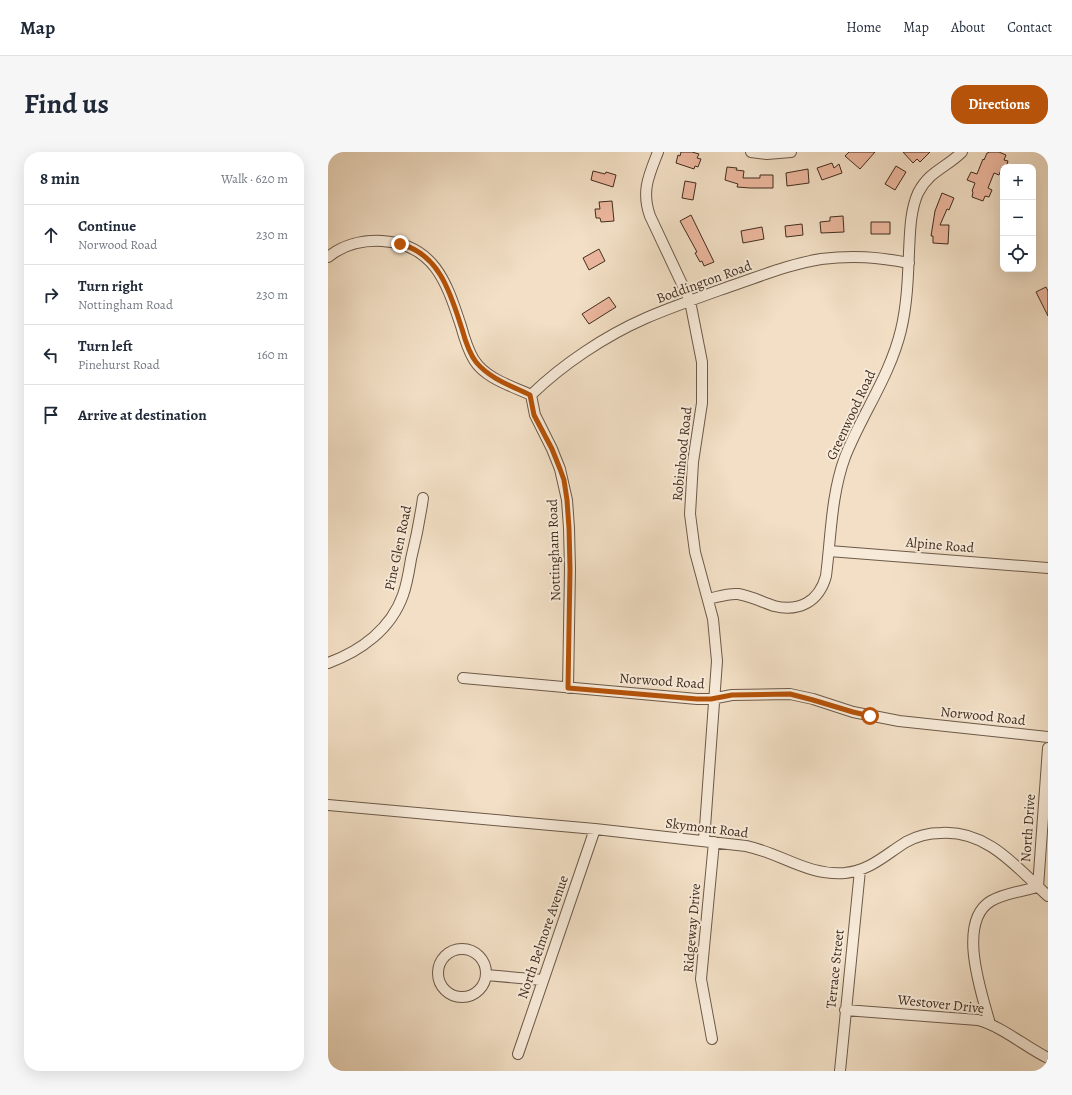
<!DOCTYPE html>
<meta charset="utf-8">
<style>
:root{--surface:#fff;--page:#f6f6f7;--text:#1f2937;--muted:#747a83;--line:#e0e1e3;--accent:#b45309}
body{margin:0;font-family:Alegreya,serif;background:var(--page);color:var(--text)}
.controls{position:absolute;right:12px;top:12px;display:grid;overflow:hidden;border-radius:8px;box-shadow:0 4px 16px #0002}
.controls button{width:36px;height:36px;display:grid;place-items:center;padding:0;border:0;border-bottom:1px solid var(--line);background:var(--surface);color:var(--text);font:20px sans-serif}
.stop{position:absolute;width:12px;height:12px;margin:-9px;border:3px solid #b45309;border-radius:50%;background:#fff}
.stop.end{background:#b45309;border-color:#fff;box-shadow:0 1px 4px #0008}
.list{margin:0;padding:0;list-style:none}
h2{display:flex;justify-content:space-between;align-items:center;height:52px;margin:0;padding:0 16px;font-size:17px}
h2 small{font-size:13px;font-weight:400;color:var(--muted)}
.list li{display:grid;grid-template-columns:26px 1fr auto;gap:12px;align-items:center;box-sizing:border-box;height:60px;padding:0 16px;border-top:1px solid var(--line)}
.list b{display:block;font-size:15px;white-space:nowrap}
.list p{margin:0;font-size:13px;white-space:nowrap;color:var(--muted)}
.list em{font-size:13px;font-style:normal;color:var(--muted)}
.icon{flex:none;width:22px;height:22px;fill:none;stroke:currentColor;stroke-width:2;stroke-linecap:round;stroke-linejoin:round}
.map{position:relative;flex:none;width:720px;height:919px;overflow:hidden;border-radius:16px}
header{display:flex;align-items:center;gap:24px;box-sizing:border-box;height:56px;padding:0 20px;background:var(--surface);border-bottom:1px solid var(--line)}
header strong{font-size:19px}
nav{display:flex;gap:22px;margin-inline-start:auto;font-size:14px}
.intro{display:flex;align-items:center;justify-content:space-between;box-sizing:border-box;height:96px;padding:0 24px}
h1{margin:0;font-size:28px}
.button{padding:10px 18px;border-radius:16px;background:var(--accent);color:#fff;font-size:14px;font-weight:700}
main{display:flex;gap:24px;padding:0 24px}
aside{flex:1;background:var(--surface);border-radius:16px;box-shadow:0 4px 16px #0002}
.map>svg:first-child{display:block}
.building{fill:#ecb79e;stroke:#402c1e}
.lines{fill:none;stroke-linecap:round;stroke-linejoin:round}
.minor-casing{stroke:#6c5948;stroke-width:12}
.minor{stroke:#f7ead9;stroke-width:10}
.route{stroke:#b45309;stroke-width:5}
.labels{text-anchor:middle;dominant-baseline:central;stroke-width:4;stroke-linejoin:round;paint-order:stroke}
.street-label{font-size:14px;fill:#402c1e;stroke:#f7ead9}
</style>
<header>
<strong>Map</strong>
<nav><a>Home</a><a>Map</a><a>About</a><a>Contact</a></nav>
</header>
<div class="intro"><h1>Find us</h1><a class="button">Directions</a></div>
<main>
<aside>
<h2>8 min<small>Walk · 620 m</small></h2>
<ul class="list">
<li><svg class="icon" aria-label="ahead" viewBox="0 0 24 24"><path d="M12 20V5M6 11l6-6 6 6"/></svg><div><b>Continue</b><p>Norwood Road</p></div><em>230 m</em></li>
<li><svg class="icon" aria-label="right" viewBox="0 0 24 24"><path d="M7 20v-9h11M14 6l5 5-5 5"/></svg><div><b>Turn right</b><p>Nottingham Road</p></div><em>230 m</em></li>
<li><svg class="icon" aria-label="left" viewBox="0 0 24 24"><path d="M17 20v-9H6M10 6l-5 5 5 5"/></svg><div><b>Turn left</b><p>Pinehurst Road</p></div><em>160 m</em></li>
<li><svg class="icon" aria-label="arrive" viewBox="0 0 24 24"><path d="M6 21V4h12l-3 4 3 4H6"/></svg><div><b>Arrive at destination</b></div></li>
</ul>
</aside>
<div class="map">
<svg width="720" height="919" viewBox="0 0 720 919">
<rect width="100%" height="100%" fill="#f2dfc5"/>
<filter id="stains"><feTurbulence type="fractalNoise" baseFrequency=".005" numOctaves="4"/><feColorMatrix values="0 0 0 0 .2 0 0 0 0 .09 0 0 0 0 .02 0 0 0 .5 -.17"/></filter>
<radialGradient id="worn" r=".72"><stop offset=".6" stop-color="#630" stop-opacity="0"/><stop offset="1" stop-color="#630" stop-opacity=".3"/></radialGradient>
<path class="building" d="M353,0H364L371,2L369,6L373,7L370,15L367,14L366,17L348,11L350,3L352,4Z
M521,0H547L532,17L517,4Z
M575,0H602L592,10L589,7L585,11Z
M661,0H671L678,3L676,8L680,9L678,15H674L671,23L666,21L660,36L664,38L661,45L657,44L655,49L644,45L645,40L644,39L647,31L639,28L643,20L649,22L655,7L656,8L659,1H660Z
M504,11L506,16L511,12L514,21L494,28L489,16Z
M568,14L578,20L567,38L557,32Z
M399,15L409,16L408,18L416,19L415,26H432V23H445V36H422L409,35L410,32L397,28Z
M480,17L481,31L459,34L458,21Z
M265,19L277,22L278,20L288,23L285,35L263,28Z
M357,29L368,31L365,48L354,46Z
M614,41L626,46L621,58L619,57L612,73H621L620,92L605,91V84H603L607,59Z
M284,49L286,69L273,70L272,66H268L267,57H272L271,50Z
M363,63L386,110L376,114L374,109L372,110L367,101L369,100L352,69Z
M515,64L516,80L493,81L492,70L502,69V65Z
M543,70H562V82H543Z
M474,72L475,83L458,85L457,74Z
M434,75L436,87L415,91L413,79Z
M271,97L277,109L261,118L255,106Z
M718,135L720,139V164L708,140Z
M281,145L288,155L261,172L254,162Z"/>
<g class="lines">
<g class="minor-casing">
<path id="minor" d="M330,0C321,23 313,39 322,64L362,149L374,210V251L365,310L362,362L367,400L385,467L389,509L376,689
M423,0L439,2L463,0
M0,105C15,93 35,88 54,89C107,92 119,132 133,174C136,185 140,198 146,208C158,227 184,234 203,243
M203,243C235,212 277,184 318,166C346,154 375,144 403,134C433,124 462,112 493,107C525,103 550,105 581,111
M203,243L207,263L224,297L232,317L239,348L241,376L242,417L240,536
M501,399L720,416
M380,447C390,445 400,441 410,442C423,444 434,450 446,454C471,460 491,450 498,424C503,385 503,343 517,305C534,262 562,224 573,178C579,153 580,126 581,100C582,81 582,59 590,41C601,19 618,16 634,0
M0,511C33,499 63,477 75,443C79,432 81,419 83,407C88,387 92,367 95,346
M135,526L369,547H383L404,543L462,542L485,547L525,560L571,569L720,585
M0,653L267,677L418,694C453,701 479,724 517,721C543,718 557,703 578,690C589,684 601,681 613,681C660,678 689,716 720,744
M110 821a24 24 0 1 1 48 0a24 24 0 1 1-48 0Z
M158,823L215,828
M517,858L650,868C675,875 696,894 720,906
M662,872C654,842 628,770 663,749C677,741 695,739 710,735L720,596
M384,887L373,827L386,690
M190,902L267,677
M512,919L532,718"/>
</g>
<use href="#minor" class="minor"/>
</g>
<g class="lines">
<path class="route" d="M72,92C112,102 123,143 134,177C137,188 141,201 148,210C162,227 184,234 202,243L206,263L224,297L232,317L236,328L239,348L241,376L242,417L240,536L369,547H383L404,543L462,542L485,548L525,560L542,564"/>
</g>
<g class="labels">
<g class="street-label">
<text transform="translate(376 130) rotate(-20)">Boddington Road</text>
<text transform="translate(523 263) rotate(-65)">Greenwood Road</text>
<text transform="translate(354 302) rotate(-84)">Robinhood Road</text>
<text transform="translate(612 393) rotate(5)">Alpine Road</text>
<text transform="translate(70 396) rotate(-78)">Pine Glen Road</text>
<text transform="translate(226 398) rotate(-92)">Nottingham Road</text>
<text transform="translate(334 529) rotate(4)">Norwood Road</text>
<text transform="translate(655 564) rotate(6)">Norwood Road</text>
<text transform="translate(379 676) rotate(7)">Skymont Road</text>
<text transform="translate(700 676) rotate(-86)">North Drive</text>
<text transform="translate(364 776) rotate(-85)">Ridgeway Drive</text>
<text transform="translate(215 785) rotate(-71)">North Belmore Avenue</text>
<text transform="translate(507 817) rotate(-84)">Terrace Street</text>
<text transform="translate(613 852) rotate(6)">Westover Drive</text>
</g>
</g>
<rect width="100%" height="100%" filter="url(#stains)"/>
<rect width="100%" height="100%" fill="url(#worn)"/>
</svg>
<div class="controls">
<button>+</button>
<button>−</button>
<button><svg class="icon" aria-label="locate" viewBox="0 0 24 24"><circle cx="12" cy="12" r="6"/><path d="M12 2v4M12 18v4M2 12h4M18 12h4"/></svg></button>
</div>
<div class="stop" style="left:542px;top:564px"></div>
<div class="stop end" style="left:72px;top:92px"></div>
</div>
</main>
